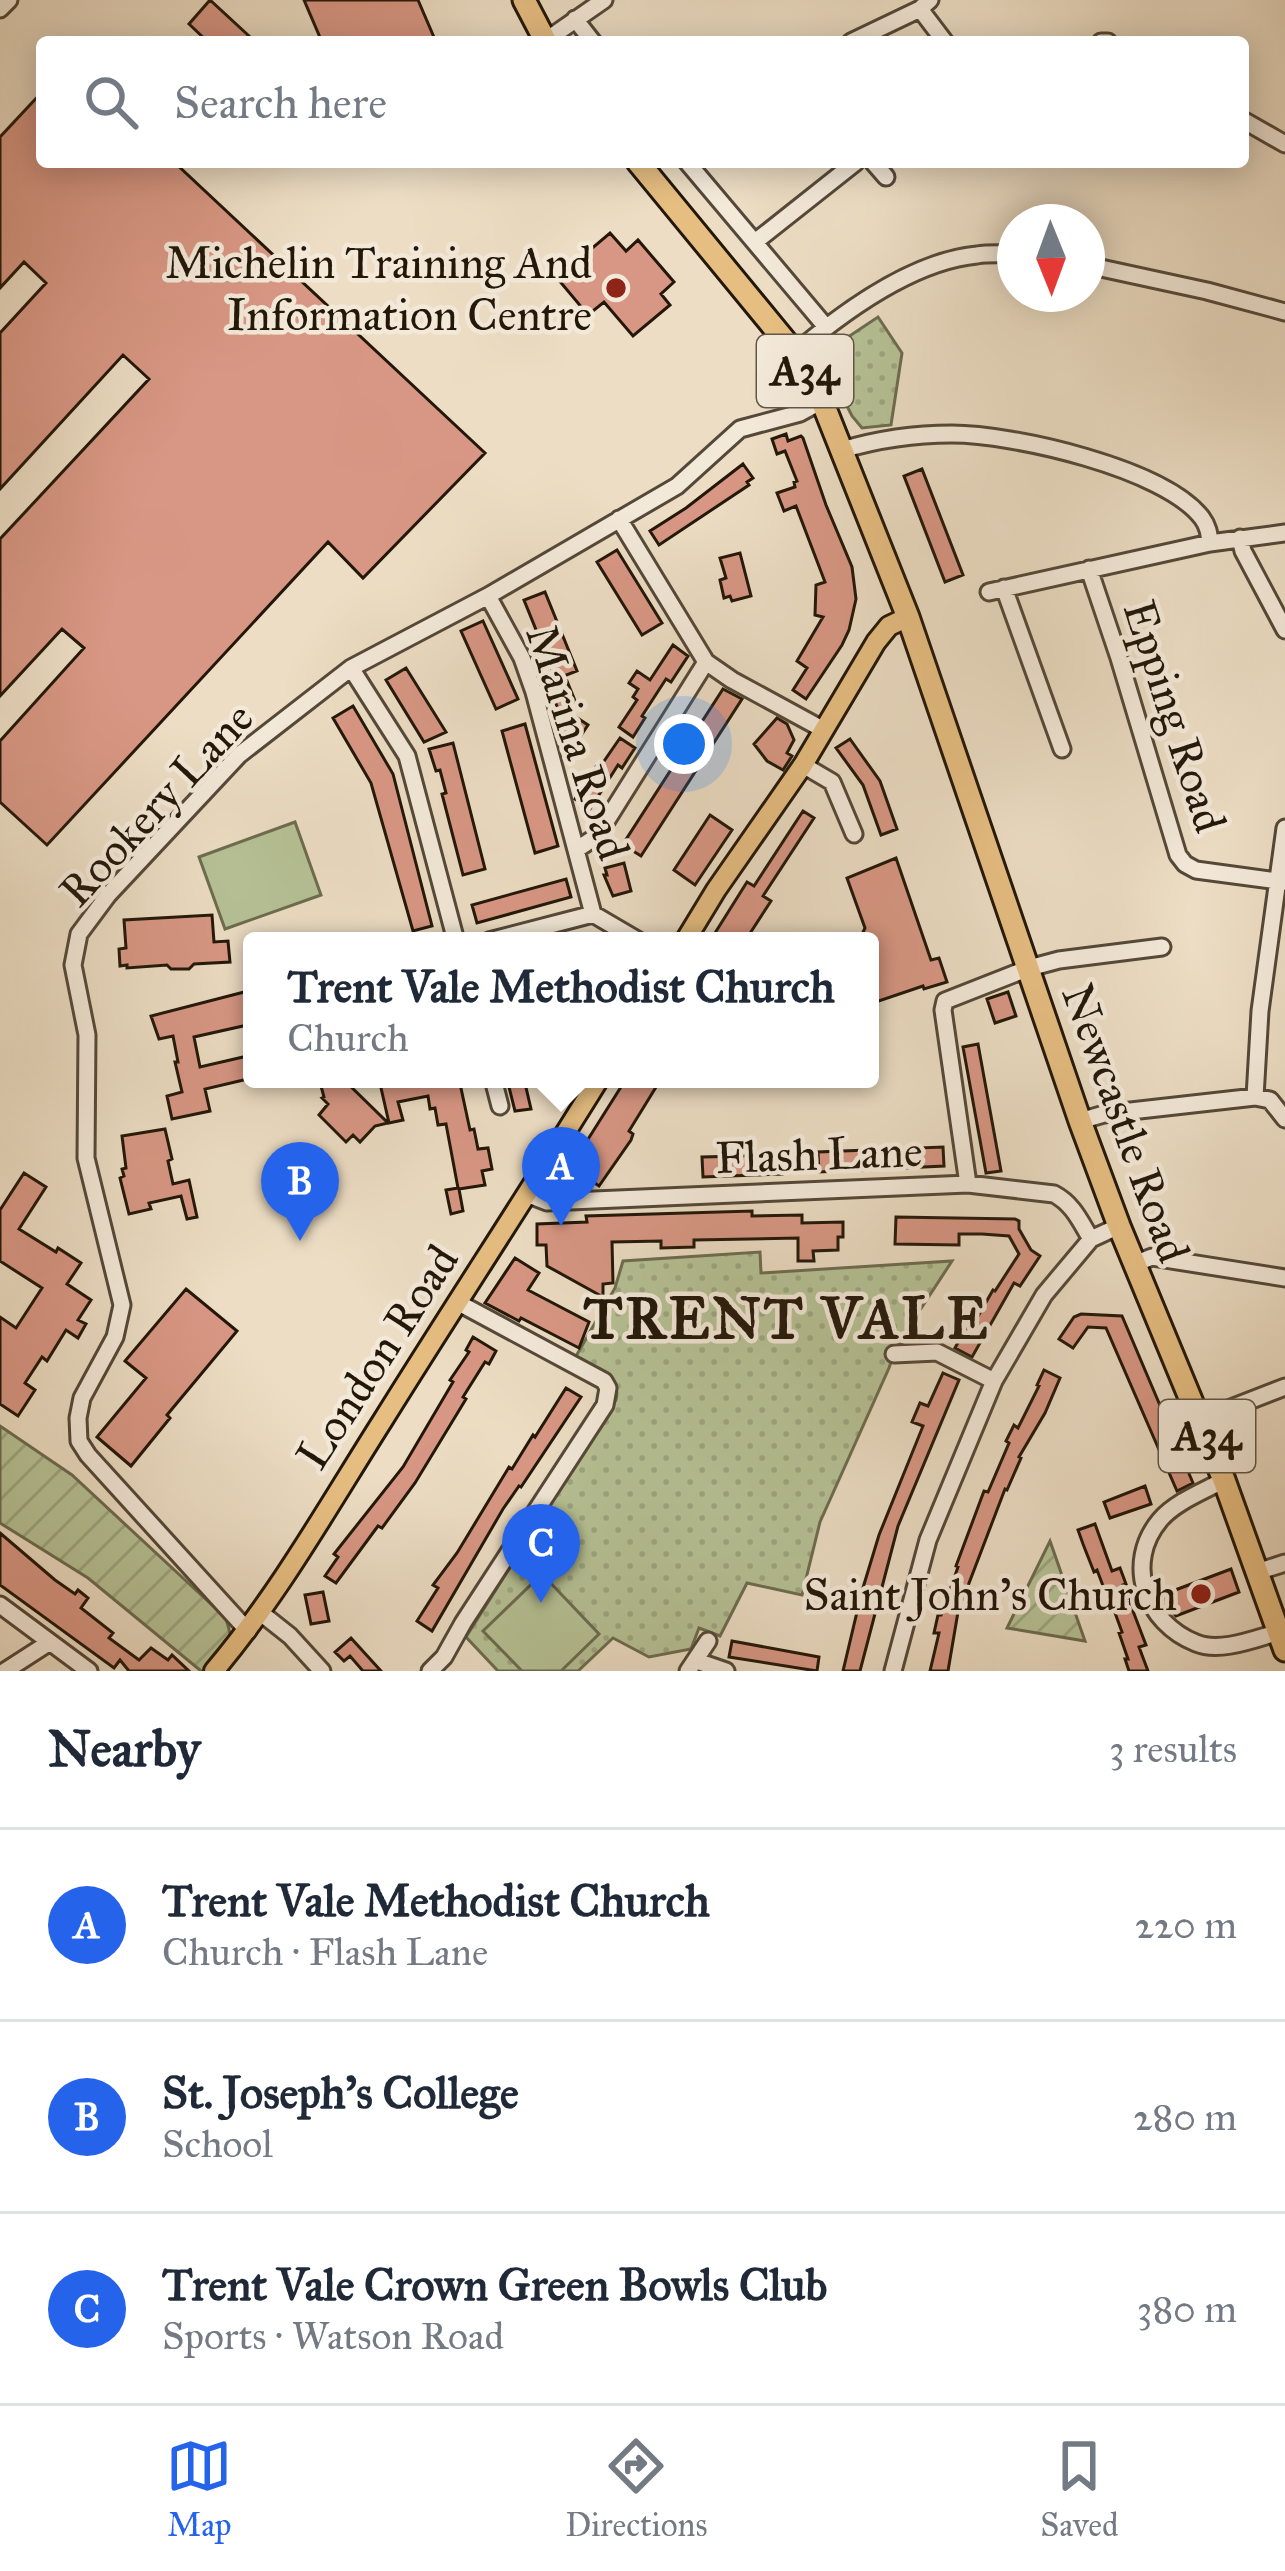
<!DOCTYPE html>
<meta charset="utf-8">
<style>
:root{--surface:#fff;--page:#f2f2f3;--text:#1f2937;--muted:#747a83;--line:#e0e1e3;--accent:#2563eb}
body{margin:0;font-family:"IM FELL Great Primer",serif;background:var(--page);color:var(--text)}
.compass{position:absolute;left:997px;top:204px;width:108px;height:108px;border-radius:50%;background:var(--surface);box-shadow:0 6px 30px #0003;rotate:179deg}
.you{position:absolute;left:684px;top:744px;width:42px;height:42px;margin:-30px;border:9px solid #fff;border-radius:50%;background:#1a73e8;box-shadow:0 0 0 18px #1a73e833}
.badge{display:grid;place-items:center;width:78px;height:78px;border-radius:50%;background:var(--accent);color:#fff;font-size:39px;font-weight:700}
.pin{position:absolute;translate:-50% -99px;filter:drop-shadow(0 3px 6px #0008)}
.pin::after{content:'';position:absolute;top:63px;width:42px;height:36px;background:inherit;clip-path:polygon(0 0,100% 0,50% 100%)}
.popup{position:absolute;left:243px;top:932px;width:636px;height:156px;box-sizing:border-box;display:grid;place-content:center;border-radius:12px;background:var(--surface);filter:drop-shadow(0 3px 9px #0005);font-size:39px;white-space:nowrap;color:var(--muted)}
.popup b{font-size:45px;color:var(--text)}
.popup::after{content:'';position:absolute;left:50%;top:100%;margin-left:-24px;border:24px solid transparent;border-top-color:var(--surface)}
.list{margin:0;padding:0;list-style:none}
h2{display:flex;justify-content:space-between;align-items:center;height:156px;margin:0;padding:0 48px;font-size:51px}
h2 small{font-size:39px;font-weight:400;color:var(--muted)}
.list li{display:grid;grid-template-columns:78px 1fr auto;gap:36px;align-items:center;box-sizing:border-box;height:192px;padding:0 48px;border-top:3px solid var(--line)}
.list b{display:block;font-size:45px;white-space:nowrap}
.list p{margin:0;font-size:39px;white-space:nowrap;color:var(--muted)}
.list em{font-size:39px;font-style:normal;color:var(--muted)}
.icon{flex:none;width:66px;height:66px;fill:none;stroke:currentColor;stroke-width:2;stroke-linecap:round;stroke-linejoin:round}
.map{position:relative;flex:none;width:1285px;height:1671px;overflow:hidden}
.search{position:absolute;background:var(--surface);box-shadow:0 6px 30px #0003;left:36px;right:36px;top:36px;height:132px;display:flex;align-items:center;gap:30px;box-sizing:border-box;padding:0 42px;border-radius:12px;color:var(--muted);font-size:45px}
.sheet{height:732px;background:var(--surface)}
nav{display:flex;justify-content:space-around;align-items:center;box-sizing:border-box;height:168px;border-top:3px solid var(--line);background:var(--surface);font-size:33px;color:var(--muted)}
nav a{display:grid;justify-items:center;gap:6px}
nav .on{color:var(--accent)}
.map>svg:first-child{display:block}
.grass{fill:url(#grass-dots);stroke:#6c6c50;stroke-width:3}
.garden{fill:url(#garden-furrows);stroke:#6c6c50;stroke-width:3}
.pitch{fill:#b6c296;stroke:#6c6c50;stroke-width:3}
.building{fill:#d89784;stroke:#221709;stroke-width:3}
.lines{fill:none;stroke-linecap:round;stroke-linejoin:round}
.minor-casing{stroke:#544838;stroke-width:21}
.major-casing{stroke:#221709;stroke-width:24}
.highway-casing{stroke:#221709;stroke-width:27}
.minor{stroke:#f3e9d9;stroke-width:15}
.major{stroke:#e6be82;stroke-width:18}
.highway{stroke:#e6be82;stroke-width:21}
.poi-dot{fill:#8f2418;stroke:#f3e9d9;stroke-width:4.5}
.labels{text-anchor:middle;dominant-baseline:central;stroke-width:9;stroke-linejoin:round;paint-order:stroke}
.shield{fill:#f3e9d9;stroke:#615647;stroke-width:3}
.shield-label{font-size:42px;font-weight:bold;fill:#221709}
.poi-label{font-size:45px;fill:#221709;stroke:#f3e9d9;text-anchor:end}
.street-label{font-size:45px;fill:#221709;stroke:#f3e9d9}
.district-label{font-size:57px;font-weight:bold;letter-spacing:3px;fill:#221709;stroke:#f3e9d9}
</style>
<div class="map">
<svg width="1285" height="1671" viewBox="0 0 1285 1671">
<defs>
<pattern id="grass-dots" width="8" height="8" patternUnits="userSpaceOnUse" patternTransform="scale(3)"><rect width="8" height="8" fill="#b6c296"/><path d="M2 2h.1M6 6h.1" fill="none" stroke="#9ca680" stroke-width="1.8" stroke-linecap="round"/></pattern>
<pattern id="garden-furrows" width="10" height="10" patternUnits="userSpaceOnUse" patternTransform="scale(3)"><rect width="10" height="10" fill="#b6c296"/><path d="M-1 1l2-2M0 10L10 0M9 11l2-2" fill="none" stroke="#9ca680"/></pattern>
</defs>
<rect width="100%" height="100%" fill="#ecddc4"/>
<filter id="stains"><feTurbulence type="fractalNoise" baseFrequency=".00167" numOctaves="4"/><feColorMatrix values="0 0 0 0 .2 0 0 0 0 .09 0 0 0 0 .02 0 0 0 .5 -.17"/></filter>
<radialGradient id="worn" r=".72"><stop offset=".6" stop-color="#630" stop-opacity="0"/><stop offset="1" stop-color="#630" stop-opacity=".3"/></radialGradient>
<path class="grass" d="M878,317L902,353L891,425L862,428L852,416L822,357L824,353Z
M760,1252L761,1273L952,1261L896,1347L889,1368L820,1522L802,1595L747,1583L720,1636L699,1628L691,1649L649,1657L613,1638L578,1671H498L466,1637L616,1400C622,1375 594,1368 575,1358L615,1288L623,1261Z"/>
<path class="garden" d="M0,1426L72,1475L226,1618L231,1637L206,1671H201L88,1578L0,1523Z
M1050,1541L1085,1641L1007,1628Z"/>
<path class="pitch" d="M295,822L321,895L225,929L199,857Z
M542,1574L599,1634L561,1671H522L483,1631Z"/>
<path class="building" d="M210,0L249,36L243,42H208L189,24Z
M304,0H418L436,42H322Z
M42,92V162H174L485,453L363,578L328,542L47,845L0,802V741L84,648L62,629L0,696V539L149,379L123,355L0,489V333L46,283L24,262L0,288V137Z
M610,233L626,251L638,240L674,282L661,294L670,305L633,336L604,302L588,315L557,278Z
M786,434L788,441L801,436L803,438L826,505L852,567L856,599L849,630L842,645L806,699L793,690L807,668L797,661L823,617L815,615L816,585L825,582L796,506L784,511L777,493L795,487L794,482L797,481L785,451L777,454L772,439Z
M743,464L753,478L747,482L749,485L659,545L650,531L686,508Z
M922,469L963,575L945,582L904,476Z
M617,550L662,623L642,635L597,562Z
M740,553L751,596L732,601L730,596L724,598L720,580L726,578L720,558Z
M545,592L577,671L556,679L524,600Z
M483,621L518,699L496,709L461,631Z
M673,645L688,656L671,682L666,679L642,716L645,718L633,737L619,727L637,700L633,697L638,689L629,683L637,671L650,680Z
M406,668L446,732L424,742L386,680Z
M567,681L576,703L562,708L588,725L578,740L559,728L563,722L550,688Z
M723,689L742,699L641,856L625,846V841Z
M353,706L393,774L432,926L413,931L371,783L333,718Z
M777,718L787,724L794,740L787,753L792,756L783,770L767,761L754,744Z
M525,724L558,846L535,853L502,731Z
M620,738L635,748L622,768L618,765L590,809L575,799L599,762L602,764Z
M850,739L880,781L897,829L881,835L863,785L836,748Z
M453,743L485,869L463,875L442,794L446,793L440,770L436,771L429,749Z
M803,811L814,818L763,896L771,901L745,941H710L747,882L754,886Z
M710,815L732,830L695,885L674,870Z
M896,858L931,960L939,958L947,982L924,989L923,986L870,1004V941H859L865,928L847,878Z
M624,863L631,891L613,896L604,875H607L605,868Z
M566,879L571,897L477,923L472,905Z
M212,915L214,942L228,941L230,962L194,964L189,969H171L167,965L127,968V965L120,966L119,949L126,948L124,920Z
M252,990V1024L194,1037L200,1067L252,1055V1078L205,1089L210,1111L172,1119L167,1096L182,1092L175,1062H178L173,1036L159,1039L151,1016Z
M1008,992L1016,1016L995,1023L987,999Z
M978,1044L1001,1171L986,1173L963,1047Z
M319,1079H343L388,1123L375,1126L360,1142L353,1135L346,1142L319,1115L328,1104L322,1098L324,1097Z
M379,1079H459L470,1130L474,1129L478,1149L488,1148L492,1169L482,1171L485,1185L459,1189L463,1211L451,1214L446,1190L458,1188L446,1124L438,1125L435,1108L430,1109L428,1096L398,1102L403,1120L389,1123Z
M507,1079H524L531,1109L515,1111Z
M626,1079H661L629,1131L633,1134L631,1140L599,1186L589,1179L583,1188L556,1190Z
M165,1129L172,1159L168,1161L173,1184L189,1180L197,1217L187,1219L181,1196L149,1203L151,1209L129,1214L120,1178L124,1176L122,1169L126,1168L122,1136Z
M943,1147L944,1166L819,1172L818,1152Z
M781,1155L782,1174L703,1177L702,1157Z
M24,1173L46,1187L19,1229L56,1252L58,1248L81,1263L67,1284L91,1300L78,1320L86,1324L78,1338L66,1330L47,1361L42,1357L25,1383L35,1390L18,1416L0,1404V1317L16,1328L42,1288L0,1261V1210Z
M752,1211V1216L802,1215V1223L843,1222V1237H838V1250L813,1251L814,1261H798V1238L694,1240V1247L661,1248V1241L612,1242L613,1283L603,1284V1297L547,1266L546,1245H537V1224L587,1222L586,1216Z
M896,1217L1015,1219L1019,1221V1229L1031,1250L1040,1256L1020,1286L1014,1283L972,1357L955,1348L969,1323L973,1325L993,1290L995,1291L1019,1254L1009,1236L982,1234H959V1245L895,1244Z
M515,1258L539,1273L528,1290L589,1322L579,1348L521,1318L519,1321L485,1303Z
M186,1289L237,1331L167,1415L170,1418L131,1466L97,1437L146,1378L125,1361Z
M1081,1314L1122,1316L1193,1483L1177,1491L1106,1328L1088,1327L1073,1348L1059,1339L1074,1317Z
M473,1337L496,1351L489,1364L485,1362L463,1397L466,1399L415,1483L382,1528L378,1526L336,1583L325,1576L338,1557L334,1554L403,1467L453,1382L450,1380L469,1352L466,1350Z
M1044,1370L1060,1378L1045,1413L1019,1457L1021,1458L1007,1490L1005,1489L958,1612L948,1671H930L939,1633H934L938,1615H941L958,1567L956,1566L984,1491L988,1492L1009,1443L1006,1441L1014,1425L1018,1428L1039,1386L1037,1385Z
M943,1373L959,1380L898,1526L860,1671H843L862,1591L879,1535L923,1426L912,1422L920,1403L928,1406Z
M566,1388L581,1397L521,1487L519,1486L503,1509L432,1631L417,1621L438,1588L433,1585L457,1553L509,1467L512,1469L533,1435L535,1437Z
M1145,1486L1151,1504L1110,1518L1104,1502Z
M1095,1524L1112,1571L1120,1568L1126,1584L1123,1585L1146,1645L1139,1647L1148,1671H1129L1125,1659H1128L1119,1633L1122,1632L1107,1591H1105L1097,1570L1094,1572L1083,1544L1078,1530Z
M0,1533L55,1580L75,1594L78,1590L88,1598L81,1608L113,1633L109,1638L139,1660L151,1648L168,1660L172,1655L189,1671H129L120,1660L114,1668L0,1585Z
M1231,1569L1239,1592L1176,1616L1165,1603L1162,1595Z
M323,1592L329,1621L311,1624L305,1595Z
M351,1638L381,1671H363L350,1656L344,1661L335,1652Z
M732,1641L819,1657L817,1671L729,1657Z"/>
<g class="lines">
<g class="minor-casing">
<path id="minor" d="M0,9L9,0
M920,9L945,42
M575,19L593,42
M545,41L604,0
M851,42L920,9L930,0
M1101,42H1108
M1243,120L1285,144
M687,162L826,327
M873,162L886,177
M755,242L856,162
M1087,265L1207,291L1285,312
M795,353C843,312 913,261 977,255C989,253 1002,254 1015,254
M842,450C879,439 913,434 952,434C1012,434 1164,468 1202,518C1208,526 1209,533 1210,543
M1240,538L1243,551L1285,630
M1089,569L1119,658L1178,855L1185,864L1196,870L1285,882
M1004,588L1062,749
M989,592L1210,543L1285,533
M488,596L522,658L534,692L593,914
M706,662L732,680L824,730
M351,668L407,756L456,941
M803,765L832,782L854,834
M576,850L597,836L706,662L619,519
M489,941L593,914L639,941
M493,1079L500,1106
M1255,1097L1260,1011L1285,828
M1080,1121L1104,1114L1255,1097L1270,1100L1285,1119
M968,1184L943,1010L945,1001L1029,968L1059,960L1162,947
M529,1195L547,1202L968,1184L1054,1194C1073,1204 1080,1221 1091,1239
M1134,1264L1152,1257L1285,1278
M894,1354L937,1352L994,1381
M1200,1420L1285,1387
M1224,1480C1204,1491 1175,1502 1160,1520C1124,1563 1145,1623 1196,1643C1220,1653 1254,1639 1279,1632
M1257,1572L1285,1563
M0,1605L89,1671
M261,1613L290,1636L322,1671
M248,1631L88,1455L79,1441L78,1418L82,1398L115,1337L122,1305L86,1158L87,1035L73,965L79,934L108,895L239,755L351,668L488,596L677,486L740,429L800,413L822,401
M697,1661L726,1671
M5,1671L50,1642
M430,1671L444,1657L463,1623L605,1405L608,1388L604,1381L457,1302
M688,1671L708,1641
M893,1671L928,1540L994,1381L1044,1295L1091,1239L1119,1226"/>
</g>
<g class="major-casing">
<path id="major" d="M685,941L716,890L803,765L876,642L889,626L908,617
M214,1671C279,1594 329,1505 383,1420C454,1306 528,1194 599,1079"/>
</g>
<g class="highway-casing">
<path id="highway" d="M524,0L546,42
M638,162L795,353L822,401L908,617L1080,1121L1119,1226L1224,1480L1285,1650"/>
</g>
<use href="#minor" class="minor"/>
<use href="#major" class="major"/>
<use href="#highway" class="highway"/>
</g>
<g class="poi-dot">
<circle cx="616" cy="288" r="12"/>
<circle cx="1201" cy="1594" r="12"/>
</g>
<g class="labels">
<g class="shield">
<rect x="757" y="335" width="96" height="72" rx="9"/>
<rect x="1159" y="1400" width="96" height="72" rx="9"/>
</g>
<g class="shield-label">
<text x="805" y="371">A34</text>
<text x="1207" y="1436">A34</text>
</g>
<g class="poi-label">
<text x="592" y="262">Michelin Training And<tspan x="592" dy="52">Information Centre</tspan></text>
<text x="1177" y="1594">Saint John's Church</text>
</g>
<g class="street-label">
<text transform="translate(1175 716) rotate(72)">Epping Road</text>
<text transform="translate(578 742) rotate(72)">Marina Road</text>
<text transform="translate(156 804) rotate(-47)">Rookery Lane</text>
<text transform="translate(1126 1123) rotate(70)">Newcastle Road</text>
<text transform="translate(819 1154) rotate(-2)">Flash Lane</text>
<text transform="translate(377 1357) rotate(-57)">London Road</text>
</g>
<g class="district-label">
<text x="787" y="1319">TRENT VALE</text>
</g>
</g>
<rect width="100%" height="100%" filter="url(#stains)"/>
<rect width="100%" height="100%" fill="url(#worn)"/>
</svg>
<svg class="compass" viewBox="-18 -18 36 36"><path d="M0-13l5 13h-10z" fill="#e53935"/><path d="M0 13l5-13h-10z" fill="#747a83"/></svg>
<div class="you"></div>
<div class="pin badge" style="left:561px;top:1226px">A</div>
<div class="popup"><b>Trent Vale Methodist Church</b>Church</div>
<div class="pin badge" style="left:300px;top:1241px">B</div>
<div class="pin badge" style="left:541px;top:1603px">C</div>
<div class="search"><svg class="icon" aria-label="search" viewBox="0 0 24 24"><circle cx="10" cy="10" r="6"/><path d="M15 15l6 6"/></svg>Search here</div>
</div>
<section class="sheet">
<h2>Nearby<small>3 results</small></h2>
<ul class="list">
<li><span class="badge">A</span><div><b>Trent Vale Methodist Church</b><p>Church · Flash Lane</p></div><em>220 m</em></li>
<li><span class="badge">B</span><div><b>St. Joseph's College</b><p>School</p></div><em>280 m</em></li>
<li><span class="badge">C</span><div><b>Trent Vale Crown Green Bowls Club</b><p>Sports · Watson Road</p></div><em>380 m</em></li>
</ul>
</section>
<nav>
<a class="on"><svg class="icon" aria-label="map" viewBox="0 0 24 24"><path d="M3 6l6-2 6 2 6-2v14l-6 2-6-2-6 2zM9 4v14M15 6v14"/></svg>Map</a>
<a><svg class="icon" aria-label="directions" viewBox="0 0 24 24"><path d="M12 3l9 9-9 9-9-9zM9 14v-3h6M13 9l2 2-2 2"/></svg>Directions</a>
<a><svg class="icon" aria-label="saved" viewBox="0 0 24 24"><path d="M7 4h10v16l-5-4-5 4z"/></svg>Saved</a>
</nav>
